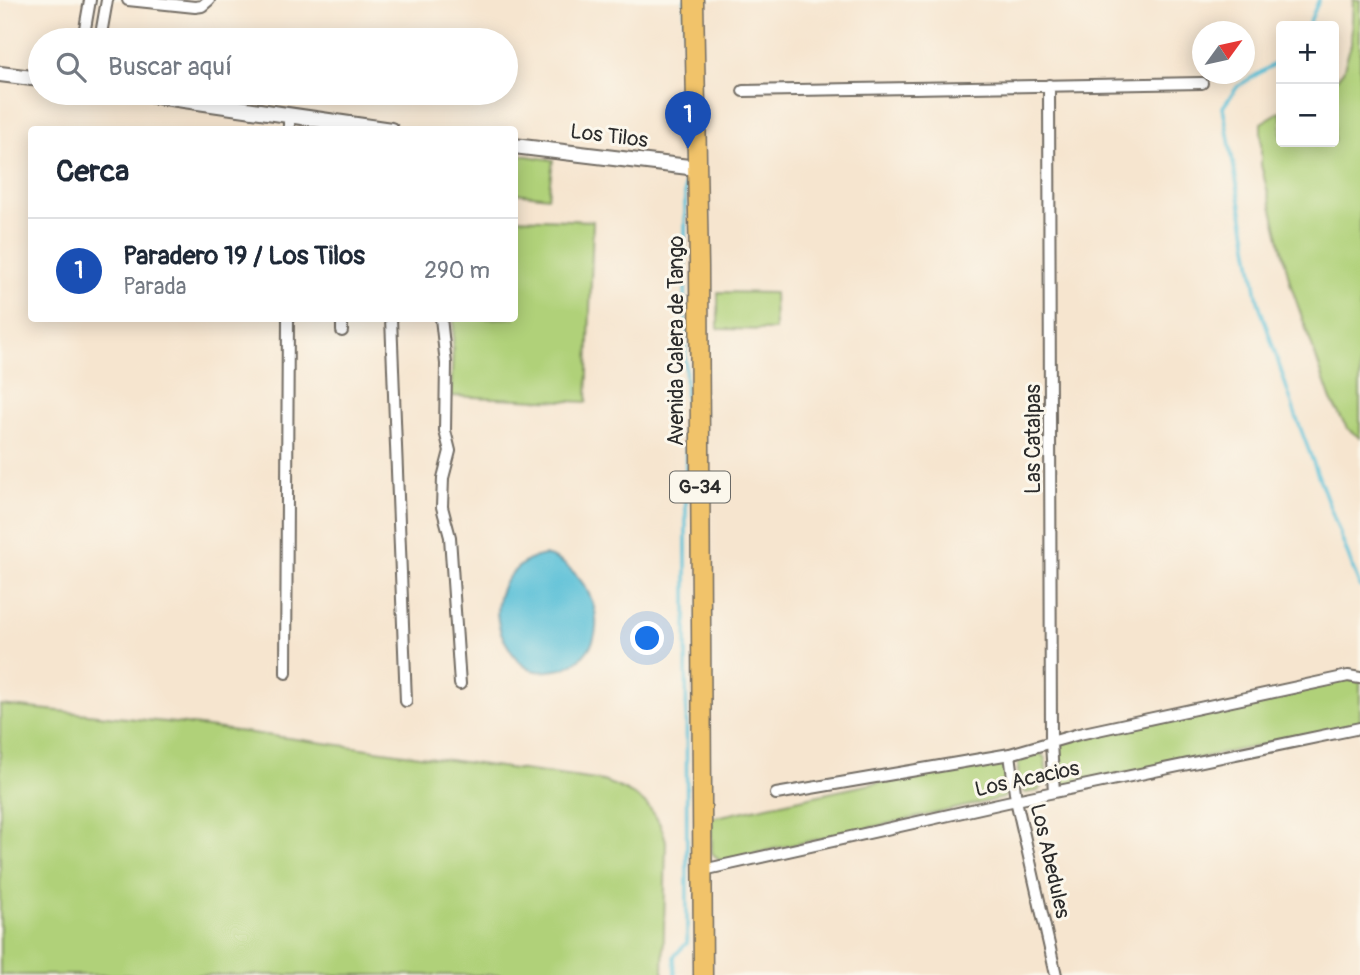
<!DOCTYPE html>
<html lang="es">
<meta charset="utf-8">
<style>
:root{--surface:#fff;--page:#f6f6f7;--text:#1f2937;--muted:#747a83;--line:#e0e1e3;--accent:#1f6fb2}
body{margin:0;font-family:Pangolin,sans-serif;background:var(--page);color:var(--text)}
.controls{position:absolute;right:21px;top:21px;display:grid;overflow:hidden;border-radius:7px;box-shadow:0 4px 18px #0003}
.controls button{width:63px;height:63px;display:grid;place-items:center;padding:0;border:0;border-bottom:2px solid var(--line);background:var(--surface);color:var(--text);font:35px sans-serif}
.compass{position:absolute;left:1192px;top:21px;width:63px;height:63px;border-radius:50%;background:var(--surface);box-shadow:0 4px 18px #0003;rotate:57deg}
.you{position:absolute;left:648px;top:639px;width:24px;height:24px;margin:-18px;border:5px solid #fff;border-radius:50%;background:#1a73e8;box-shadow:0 0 0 10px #1a73e833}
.badge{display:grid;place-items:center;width:46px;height:46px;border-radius:50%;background:var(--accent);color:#fff;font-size:23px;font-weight:700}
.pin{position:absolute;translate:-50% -58px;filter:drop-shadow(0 2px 4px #0008)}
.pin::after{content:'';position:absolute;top:37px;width:24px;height:21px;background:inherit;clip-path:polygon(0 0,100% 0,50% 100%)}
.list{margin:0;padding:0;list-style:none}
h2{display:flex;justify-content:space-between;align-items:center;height:91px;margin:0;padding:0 28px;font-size:30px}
h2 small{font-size:23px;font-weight:400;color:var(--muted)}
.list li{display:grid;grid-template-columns:46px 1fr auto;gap:21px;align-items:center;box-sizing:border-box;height:105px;padding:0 28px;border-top:2px solid var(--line)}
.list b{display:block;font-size:26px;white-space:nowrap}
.list p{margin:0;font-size:23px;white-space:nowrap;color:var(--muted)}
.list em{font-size:23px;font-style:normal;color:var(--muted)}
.icon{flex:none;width:38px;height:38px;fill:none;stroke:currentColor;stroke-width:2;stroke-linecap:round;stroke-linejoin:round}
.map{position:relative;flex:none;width:1360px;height:975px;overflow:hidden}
.search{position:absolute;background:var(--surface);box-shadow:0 4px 18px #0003;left:28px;top:28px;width:490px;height:77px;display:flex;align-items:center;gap:18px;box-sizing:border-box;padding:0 24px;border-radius:38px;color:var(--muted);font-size:26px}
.panel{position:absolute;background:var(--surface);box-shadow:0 4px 18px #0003;left:28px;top:126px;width:490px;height:196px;border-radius:7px}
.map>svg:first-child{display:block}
.green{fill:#b0d179;stroke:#6e7e52;stroke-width:2}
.water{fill:#59bfd7;stroke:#427581;stroke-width:2}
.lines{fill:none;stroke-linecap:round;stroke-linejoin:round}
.stream{stroke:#59bfd7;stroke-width:3.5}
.minor-casing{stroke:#726c64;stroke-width:14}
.tertiary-casing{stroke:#726c64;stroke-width:18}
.primary-casing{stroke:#726c64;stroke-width:21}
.minor{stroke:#fff;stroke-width:10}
.tertiary{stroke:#fff;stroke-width:14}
.primary{stroke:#f1c36a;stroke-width:18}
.labels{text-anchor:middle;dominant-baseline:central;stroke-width:6;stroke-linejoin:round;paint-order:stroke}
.shield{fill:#fbf7ec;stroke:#696865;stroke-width:2}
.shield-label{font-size:19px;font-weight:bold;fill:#2b2b2b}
.street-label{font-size:21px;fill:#2b2b2b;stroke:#fbf7ec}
</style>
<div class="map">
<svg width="1360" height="975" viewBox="0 0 1360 975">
<rect width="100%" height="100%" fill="#fbf7ec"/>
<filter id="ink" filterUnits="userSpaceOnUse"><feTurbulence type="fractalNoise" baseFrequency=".0143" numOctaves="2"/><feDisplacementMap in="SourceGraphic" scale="14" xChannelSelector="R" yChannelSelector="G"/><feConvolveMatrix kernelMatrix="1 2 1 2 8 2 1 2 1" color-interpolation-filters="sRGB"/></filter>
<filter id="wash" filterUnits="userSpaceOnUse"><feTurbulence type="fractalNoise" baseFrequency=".00686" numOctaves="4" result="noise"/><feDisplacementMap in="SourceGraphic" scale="28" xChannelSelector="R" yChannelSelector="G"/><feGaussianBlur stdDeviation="1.57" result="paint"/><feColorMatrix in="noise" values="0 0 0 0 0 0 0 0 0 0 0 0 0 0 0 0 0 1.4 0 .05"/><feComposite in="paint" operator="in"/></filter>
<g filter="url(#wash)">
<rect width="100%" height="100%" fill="#f6e5cf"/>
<path class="green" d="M1353,0H1360V438L1347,428L1331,400L1291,286L1261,165V123L1281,111V142H1334V82L1343,71L1351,44Z
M515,154L553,160L548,197L515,193Z
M515,218L593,221L587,402L451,396L454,319L514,318Z
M718,292L774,293L775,330L718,329Z
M1347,679L1360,681V725L1063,786C1054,776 1054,751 1064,742Z
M0,705L185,724L603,781C637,793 656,805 666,841L663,975H0Z
M1037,750L1045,758L1047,778L1038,791L1025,793C1017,784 1016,766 1021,755Z
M988,759C1001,761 1007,768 1011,780L1004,798L720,861L712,853L711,818Z"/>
<path class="water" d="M544,555C579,562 610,614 590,647C582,659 570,668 556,670C547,671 538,673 529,669C520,664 513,655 508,646C484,610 502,564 544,555Z"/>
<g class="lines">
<path class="stream" d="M685,0V162
M1308,26L1319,0
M1281,60L1238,86L1223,107L1258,301L1297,419L1360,587
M675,975L674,956L687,943L685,170"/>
</g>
</g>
<g filter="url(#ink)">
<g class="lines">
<g class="minor-casing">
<path id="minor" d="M128,0L195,7L202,6L209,0
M83,40L90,0
M100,40L107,0
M1049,85L1051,743L1054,792
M743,91L1202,83
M289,130V114
M391,318L406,701
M441,318L446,364L445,431L450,451L443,478L442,507L450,537L460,684
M342,331V318
M286,673L288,318
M1010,754L1016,800L1056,975
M776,794L1010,754L1079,734L1348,676L1360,678
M703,870L1016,800L1360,728"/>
</g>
<g class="tertiary-casing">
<path id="tertiary" d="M0,74L40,79
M136,93L391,130
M514,146L697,168"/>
</g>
<g class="primary-casing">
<path id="primary" d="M694,0L699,266L703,975"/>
</g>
<use href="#minor" class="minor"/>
<use href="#tertiary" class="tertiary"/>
<use href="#primary" class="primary"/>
</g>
</g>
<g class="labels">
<rect class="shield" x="670" y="471.5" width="60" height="31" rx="5"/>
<g class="shield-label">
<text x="700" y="487">G-34</text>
</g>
<g class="street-label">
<text transform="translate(609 136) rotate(7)">Los Tilos</text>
<text transform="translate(676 341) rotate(-90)">Avenida Calera de Tango</text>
<text transform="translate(1033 439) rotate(-90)">Las Catalpas</text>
<text transform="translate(1027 779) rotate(-12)">Los Acacios</text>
<text transform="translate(1050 861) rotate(77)">Los Abedules</text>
</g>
</g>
</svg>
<div class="controls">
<button>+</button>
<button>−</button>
</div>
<svg class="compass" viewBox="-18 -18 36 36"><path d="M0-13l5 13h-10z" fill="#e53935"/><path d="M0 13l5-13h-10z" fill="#747a83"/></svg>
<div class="you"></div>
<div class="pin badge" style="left:688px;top:149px;background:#1a4fb4">1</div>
<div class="search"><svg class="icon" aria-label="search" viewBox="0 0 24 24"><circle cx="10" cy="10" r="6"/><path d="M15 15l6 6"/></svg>Buscar aquí</div>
<section class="panel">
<h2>Cerca<small></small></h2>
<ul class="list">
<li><span class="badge" style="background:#1a4fb4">1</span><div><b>Paradero 19 / Los Tilos</b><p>Parada</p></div><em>290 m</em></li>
</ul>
</section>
</div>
